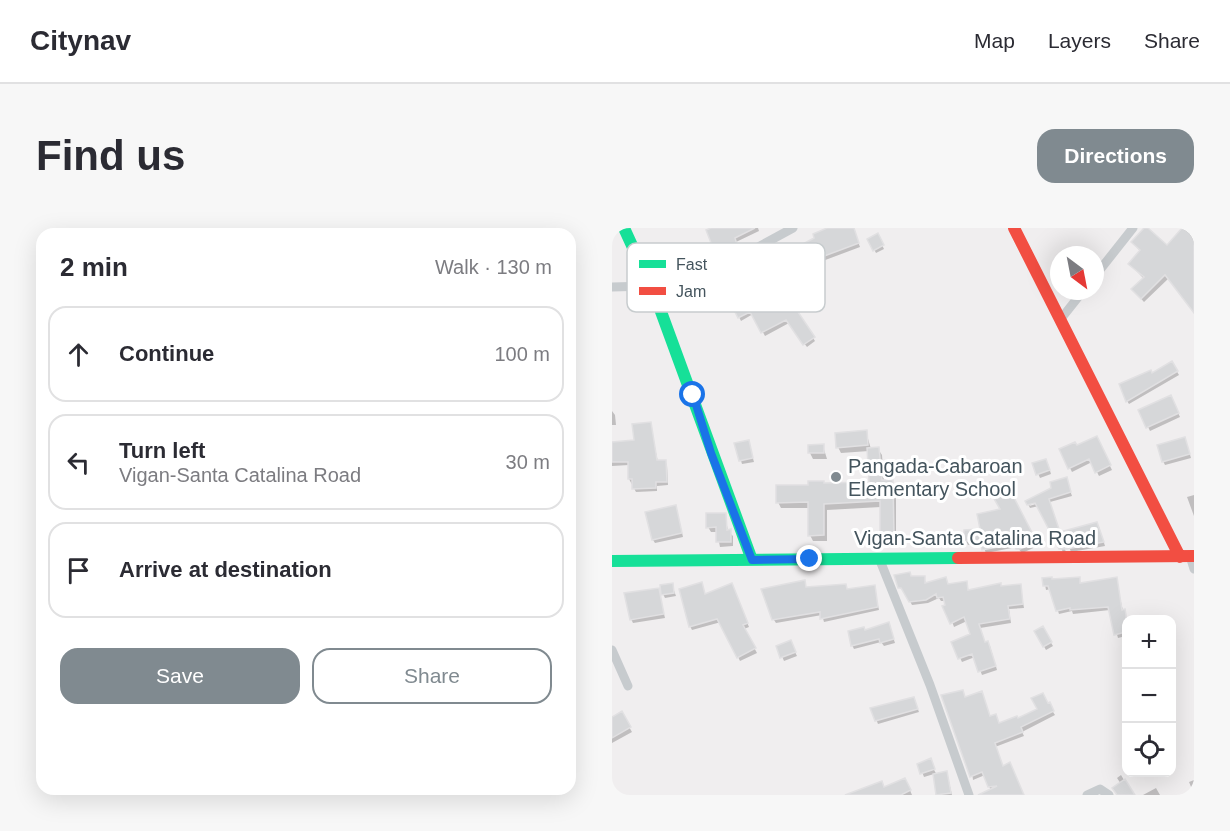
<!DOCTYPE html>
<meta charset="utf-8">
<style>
:root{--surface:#fff;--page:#f7f7f7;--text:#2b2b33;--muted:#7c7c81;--line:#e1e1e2;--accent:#808a90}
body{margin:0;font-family:Arial,sans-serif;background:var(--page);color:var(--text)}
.controls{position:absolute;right:18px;bottom:18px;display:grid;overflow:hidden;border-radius:12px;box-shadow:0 6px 24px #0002}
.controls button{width:54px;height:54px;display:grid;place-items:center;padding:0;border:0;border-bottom:2px solid var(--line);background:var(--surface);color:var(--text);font:30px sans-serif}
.compass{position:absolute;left:438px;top:18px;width:54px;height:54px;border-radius:50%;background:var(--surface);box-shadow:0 6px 24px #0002;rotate:148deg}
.stop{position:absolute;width:18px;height:18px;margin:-14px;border:4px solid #1a73e8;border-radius:50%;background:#fff}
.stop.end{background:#1a73e8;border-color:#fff;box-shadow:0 2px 6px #0008}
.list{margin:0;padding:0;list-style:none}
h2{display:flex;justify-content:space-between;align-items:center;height:78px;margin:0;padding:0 24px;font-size:26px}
h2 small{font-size:20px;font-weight:400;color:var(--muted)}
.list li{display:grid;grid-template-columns:39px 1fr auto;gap:18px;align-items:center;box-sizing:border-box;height:96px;margin:0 12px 12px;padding:0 12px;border:2px solid var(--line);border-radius:18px}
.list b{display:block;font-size:22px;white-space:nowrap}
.list p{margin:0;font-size:20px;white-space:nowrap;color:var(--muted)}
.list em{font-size:20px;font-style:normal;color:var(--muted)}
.actions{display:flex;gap:12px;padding:18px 24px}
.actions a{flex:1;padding:14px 0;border:2px solid var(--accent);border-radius:18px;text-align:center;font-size:21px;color:var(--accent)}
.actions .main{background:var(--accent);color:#fff}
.icon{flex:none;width:33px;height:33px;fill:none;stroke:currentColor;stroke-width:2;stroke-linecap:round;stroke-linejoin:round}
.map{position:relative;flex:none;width:582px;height:567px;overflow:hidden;border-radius:18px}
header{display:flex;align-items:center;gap:36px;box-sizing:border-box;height:84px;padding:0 30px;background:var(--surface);border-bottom:2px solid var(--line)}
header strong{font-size:28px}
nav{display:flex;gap:33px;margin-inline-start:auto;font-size:21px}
.intro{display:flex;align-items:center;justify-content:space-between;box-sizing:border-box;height:144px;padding:0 36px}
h1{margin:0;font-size:42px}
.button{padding:15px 27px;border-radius:18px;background:var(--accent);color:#fff;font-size:21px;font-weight:700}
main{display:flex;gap:36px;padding:0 36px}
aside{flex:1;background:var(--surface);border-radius:18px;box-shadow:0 6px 24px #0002}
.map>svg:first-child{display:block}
.shadow{fill:#0003}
.building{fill:#d6d7d9;stroke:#e1e0e2;stroke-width:1.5}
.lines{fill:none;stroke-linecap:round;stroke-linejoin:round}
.street{stroke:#c7cbce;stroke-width:9}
.fast{stroke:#16e098;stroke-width:12}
.jam{stroke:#f24e42;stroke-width:12}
.route{stroke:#1a73e8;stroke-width:8}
.poi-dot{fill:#808a90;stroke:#fff;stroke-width:2}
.labels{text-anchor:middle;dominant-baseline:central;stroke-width:6;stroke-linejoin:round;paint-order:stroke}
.poi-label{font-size:20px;fill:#44545d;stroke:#fff;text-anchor:start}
.street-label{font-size:20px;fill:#44545d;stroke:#fff}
.key{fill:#fff;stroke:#c7ccce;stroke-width:1.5}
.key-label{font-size:16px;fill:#44545d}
</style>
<header>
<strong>Citynav</strong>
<nav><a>Map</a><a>Layers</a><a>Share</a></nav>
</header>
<div class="intro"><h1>Find us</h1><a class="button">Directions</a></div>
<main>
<aside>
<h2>2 min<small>Walk · 130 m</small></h2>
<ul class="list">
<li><svg class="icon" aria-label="ahead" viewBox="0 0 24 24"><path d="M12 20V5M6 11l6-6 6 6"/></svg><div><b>Continue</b></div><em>100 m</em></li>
<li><svg class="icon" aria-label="left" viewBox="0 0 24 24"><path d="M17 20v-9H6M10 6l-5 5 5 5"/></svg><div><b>Turn left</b><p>Vigan-Santa Catalina Road</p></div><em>30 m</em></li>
<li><svg class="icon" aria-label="arrive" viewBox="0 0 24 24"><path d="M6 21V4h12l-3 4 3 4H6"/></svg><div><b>Arrive at destination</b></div></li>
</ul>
<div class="actions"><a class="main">Save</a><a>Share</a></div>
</aside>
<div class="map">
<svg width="582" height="567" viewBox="0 0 582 567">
<rect width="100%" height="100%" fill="#f0eeef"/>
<path class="shadow" d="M103,0H146L147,3L124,14L127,24L107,31Z
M220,0H241L248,19L200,37L205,47L177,61L188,84L185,85L203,113L195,119L177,95L153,108L141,86L129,93L110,55L169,29Z
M573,0H582V84L557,50L532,74L521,62L532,51L518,36L528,23L521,15L555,19Z
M265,7L272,21L264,25L257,11Z
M560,135L567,147L517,176L515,173L540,147Z
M560,172L568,189L538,203L528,182Z
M0,183L3,187L4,197H0Z
M38,196L46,234L53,233L55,237L56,257L45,258V263L24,264L17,251V237L0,238V214H23Z
M254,204L259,221H266L270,227L272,254H280L284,260V312H273L269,306V279L215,282V313H201L198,307V280H169L166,274L213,257L259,255L257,223L229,225L226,219Z
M484,210L500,242L487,248L480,234L460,244L458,240L465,219Z
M573,210L579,230L553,237L551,233Z
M136,213L142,234L130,236L124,216Z
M211,218L215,231H201L198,225Z
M422,236H436L439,246L428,250Z
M454,251L460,268L438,274L448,305L487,299L493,318L459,324L455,314L451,316L454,324H451L427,278L418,280L417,278L431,274H421L417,278L415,274Z
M396,262L426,318L410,325L405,319L374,325L370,316L356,317L354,313L370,302L390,282Z
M582,267V288L575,269Z
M65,282L71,309L43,315L41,312Z
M113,286L116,303L121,308V318L108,319L105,304H99L96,299Z
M299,349H312L314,356L336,358L354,355L357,363L408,358L412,380L397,381L399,395L368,400L373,416L378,418L385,442L370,447L363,429L350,434L341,415L360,407L355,393L342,399L333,373H329L327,370L316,375L300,377L293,363L288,360Z
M467,350L469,356L504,351L511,383L516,392L514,408L506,410L498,382L461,386L460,383L447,386L439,361L434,362L432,351Z
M192,353L194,360L233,357L236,363L262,358L267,382L212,394L210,387L164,395L162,392Z
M60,357L64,368L53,370L51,366Z
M91,360L93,368L121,361L137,399L132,401L145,425L128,433L109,394L80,402L78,398Z
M46,362L53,390L21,395L19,391Z
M278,400L283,415L272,418L269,414L242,421L240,417L252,403Z
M430,400L441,418L434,422L424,404Z
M180,418L185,428L172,433L166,419Z
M350,463L353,470L387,496L406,492L427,482L430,467L443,487L410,504L412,508L383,519L391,539L411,567H370L379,563L373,547L361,552Z
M303,474L307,484L266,496L260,481L271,477L272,480Z
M9,485L20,504L0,515V491Z
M318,535L325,547L335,545L340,567H326L322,546L312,549L307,536Z
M509,547L521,567H506L509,556L505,550Z
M582,552V566L577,554Z
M295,555L300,567H247L272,561Z
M544,560L548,567H531Z"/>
<path class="building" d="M99,0H143L123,10L126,20L104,28L94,2Z
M215,0H242L247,15L199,33L204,42L176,57L187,80L184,81L203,109L191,117L174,92L149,105L138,84L126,90L108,54L135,40L134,37L155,32L154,29L168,24L169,28L202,10L201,6Z
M532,0H536L555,17L570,0H582V85L553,47L529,71L519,61L532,49L516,36L528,22L519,14Z
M266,5L272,17L261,23L255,11Z
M560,133L566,143L514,174L507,156L539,142L540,145Z
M559,167L567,185L534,200L526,182Z
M39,194L45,232H54L55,254H44V260L20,261V251H16V234H0V214L22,212L20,196Z
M255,202L256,217L224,220L223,205Z
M485,208L499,237L483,245L477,231L456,241L447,221L463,214L465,217Z
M573,209L578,226L550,234L545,217Z
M137,212L141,230L127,233L122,215Z
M212,216V225H196V217Z
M267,219L270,252H281L282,306H268V273L212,276V307L196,308V274L164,275V257H196V253H212V255L257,254L255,220Z
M434,231L438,242L424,247L420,235Z
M455,249L459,264L437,271L448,304L485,294L492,314L455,321L453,311L450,312L454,321H447L423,275L415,277L413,273L439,260L438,254Z
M397,260L425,314L408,321H404L402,316L370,322L368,313H352V302L368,301L365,286L388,281L381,269Z
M64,277L70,305L40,312L33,284Z
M94,285H114L115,302L119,301V314H104V299L94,300Z
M298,344L299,348H313V355L334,349L336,356L355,353L356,362L389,355V358L409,356L411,376L396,378L398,391L367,396L373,414L376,413L384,438L366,444L360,426L346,431L339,414L358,406L352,389L338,396L330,378L333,377L331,369L325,370L324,366L314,372L297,374L289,360H286L282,347Z
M440,349V351L468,349V355L505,349L510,382L513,381L514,387V404L502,407L496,379L458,382V380L444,383L436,358H431L430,350Z
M193,352L194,359L234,356L235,361L263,357L266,379L208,391V384L160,392L149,361Z
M90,354L93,366L120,355L136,395L131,397L144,420L125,430L105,391L77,399L67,361Z
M61,355L62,365L49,367L48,357Z
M47,360L52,386L18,392L12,365Z
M277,394L282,411L268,415L267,411L239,418L236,403L252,399L253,402Z
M431,398L440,414L431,419L422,403Z
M179,412L184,424L168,430L164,418Z
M351,462L353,469L370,463L378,488L384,486L387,495L405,488L406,490L425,481L419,470L431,465L436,475L438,474L442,483L409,499L411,504L383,515L391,538L398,534L412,567H366L385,558L376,559L370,544L358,549L329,467Z
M302,469L306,481L263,493L258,480Z
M10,483L19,499L0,510V489Z
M319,530L323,541L308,546L305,536Z
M335,543L339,565L324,567L321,546Z
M293,550L299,562L289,567H233L270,553L272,559Z
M513,551L523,567H505L500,560Z"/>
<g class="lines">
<path class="street" d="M483,48L521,0
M0,59L37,58
M44,70L82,54L181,0
M448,92L471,63
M578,328L582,341
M267,330L318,457L357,567
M0,422L16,458
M475,567L488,561L497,567"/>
<path class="fast" d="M12,0L44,70L140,332
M0,333L346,330"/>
<path class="jam" d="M402,0L568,329
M346,330L582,328"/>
</g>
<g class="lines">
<path class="route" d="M81,167L99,225L140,332L198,331"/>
</g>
<circle class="poi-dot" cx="224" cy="249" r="6"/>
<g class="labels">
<g class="poi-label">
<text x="236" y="238">Pangada-Cabaroan<tspan x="236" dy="23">Elementary School</tspan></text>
</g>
<g class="street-label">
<text x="363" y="310">Vigan-Santa Catalina Road</text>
</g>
</g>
<rect x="15" y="15" width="198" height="69" rx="9" class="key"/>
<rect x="27" y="32" width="27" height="8" fill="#16e098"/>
<rect x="27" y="59" width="27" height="8" fill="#f24e42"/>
<g class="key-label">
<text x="64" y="42">Fast</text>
<text x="64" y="69">Jam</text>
</g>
</svg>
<div class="controls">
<button>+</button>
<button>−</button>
<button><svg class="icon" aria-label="locate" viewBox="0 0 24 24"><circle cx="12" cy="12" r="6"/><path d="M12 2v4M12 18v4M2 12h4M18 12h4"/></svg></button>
</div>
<svg class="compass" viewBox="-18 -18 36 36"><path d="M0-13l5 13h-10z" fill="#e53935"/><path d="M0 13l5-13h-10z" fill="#7c7c81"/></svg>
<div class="stop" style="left:81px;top:167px"></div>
<div class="stop end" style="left:198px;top:331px"></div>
</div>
</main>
